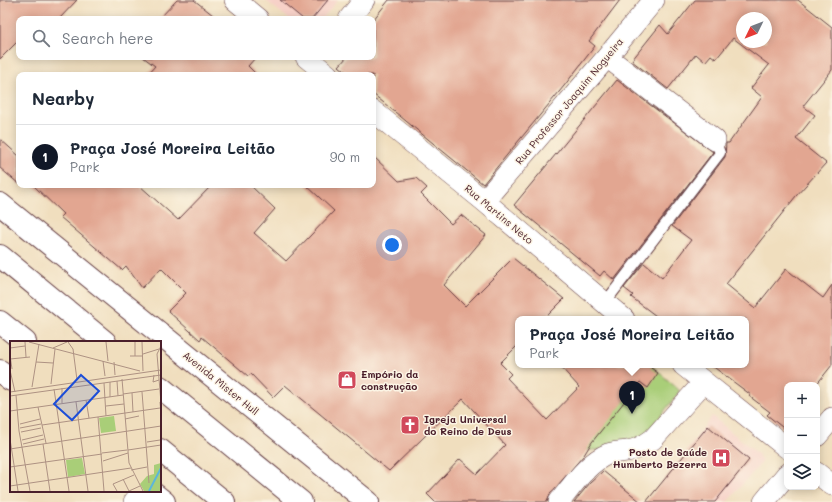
<!DOCTYPE html>
<meta charset="utf-8">
<style>
:root{--surface:#fff;--page:#f2f2f3;--text:#1f2937;--muted:#747a83;--line:#e0e1e3;--accent:#111827}
body{margin:0;font-family:Mali,sans-serif;background:var(--page);color:var(--text)}
.controls{position:absolute;right:12px;bottom:12px;display:grid;overflow:hidden;border-radius:8px;box-shadow:0 2px 10px #0003}
.controls button{width:36px;height:36px;display:grid;place-items:center;padding:0;border:0;border-bottom:1px solid var(--line);background:var(--surface);color:var(--text);font:20px sans-serif}
.compass{position:absolute;left:736px;top:12px;width:36px;height:36px;border-radius:50%;background:var(--surface);box-shadow:0 2px 10px #0003;rotate:227deg}
.you{position:absolute;left:392px;top:245px;width:14px;height:14px;margin:-10px;border:3px solid #fff;border-radius:50%;background:#1a73e8;box-shadow:0 0 0 6px #1a73e833}
.badge{display:grid;place-items:center;width:26px;height:26px;border-radius:50%;background:var(--accent);color:#fff;font-size:13px;font-weight:700}
.pin{position:absolute;translate:-50% -33px;filter:drop-shadow(0 1px 2px #0008)}
.pin::after{content:'';position:absolute;top:21px;width:14px;height:12px;background:inherit;clip-path:polygon(0 0,100% 0,50% 100%)}
.popup{position:absolute;left:515px;top:316px;width:234px;height:52px;box-sizing:border-box;display:grid;place-content:center;border-radius:8px;background:var(--surface);filter:drop-shadow(0 1px 3px #0005);font-size:13px;white-space:nowrap;color:var(--muted)}
.popup b{font-size:15px;color:var(--text)}
.popup::after{content:'';position:absolute;left:50%;top:100%;margin-left:-8px;border:8px solid transparent;border-top-color:var(--surface)}
.list{margin:0;padding:0;list-style:none}
h2{display:flex;justify-content:space-between;align-items:center;height:52px;margin:0;padding:0 16px;font-size:17px}
h2 small{font-size:13px;font-weight:400;color:var(--muted)}
.list li{display:grid;grid-template-columns:26px 1fr auto;gap:12px;align-items:center;box-sizing:border-box;height:64px;padding:0 16px;border-top:1px solid var(--line)}
.list b{display:block;font-size:15px;white-space:nowrap}
.list p{margin:0;font-size:13px;white-space:nowrap;color:var(--muted)}
.list em{font-size:13px;font-style:normal;color:var(--muted)}
.icon{flex:none;width:22px;height:22px;fill:none;stroke:currentColor;stroke-width:2;stroke-linecap:round;stroke-linejoin:round}
.map{position:relative;flex:none;width:832px;height:502px;overflow:hidden}
.search{position:absolute;background:var(--surface);box-shadow:0 2px 10px #0003;left:16px;top:16px;width:360px;height:44px;display:flex;align-items:center;gap:10px;box-sizing:border-box;padding:0 14px;border-radius:8px;color:var(--muted);font-size:15px}
.panel{position:absolute;background:var(--surface);box-shadow:0 2px 10px #0003;left:16px;top:72px;width:360px;height:116px;border-radius:8px}
.map>svg:first-child{display:block}
.built{fill:#f7d1c8}
.green{fill:#a9ce78;stroke:#7a7652}
.building{fill:#e2a691;fill-rule:evenodd}
.lines{fill:none;stroke-linecap:round;stroke-linejoin:round}
.lane-casing{stroke:#633c41;stroke-width:12}
.street-casing{stroke:#633c41;stroke-width:22}
.secondary-casing{stroke:#633c41;stroke-width:24}
.highway-casing{stroke:#633c41;stroke-width:24}
.lane{stroke:#fff;stroke-width:10}
.street{stroke:#fff;stroke-width:21}
.secondary{stroke:#fff;stroke-width:22}
.highway{stroke:#fff;stroke-width:22}
.labels{text-anchor:middle;dominant-baseline:central;stroke-width:3;stroke-linejoin:round;paint-order:stroke}
.street-label{font-size:10px;fill:#4a1f2b;stroke:#fcf5e5}
.poi-label{font-size:10px;font-weight:bold;fill:#4a1f2b;stroke:#fcf5e5;text-anchor:start}
.inset-river{fill:none;stroke:#5db6da;stroke-width:2}
.inset-road{fill:none;stroke:#ae9283;stroke-width:1}
.view{fill:#1d4ed8;fill-opacity:0.15;stroke:#1d4ed8;stroke-width:2}
.inset-edge{fill:none;stroke:#4a1f2b;stroke-width:2}
</style>
<div class="map">
<svg width="832" height="502" viewBox="0 0 832 502">
<rect width="100%" height="100%" fill="#fcf5e5"/>
<filter id="ink" filterUnits="userSpaceOnUse"><feTurbulence type="fractalNoise" baseFrequency=".025" numOctaves="2"/><feDisplacementMap in="SourceGraphic" scale="8" xChannelSelector="R" yChannelSelector="G"/><feConvolveMatrix kernelMatrix="1 2 1 2 8 2 1 2 1" color-interpolation-filters="sRGB"/></filter>
<filter id="wash" filterUnits="userSpaceOnUse"><feTurbulence type="fractalNoise" baseFrequency=".012" numOctaves="4" result="noise"/><feDisplacementMap in="SourceGraphic" scale="16" xChannelSelector="R" yChannelSelector="G"/><feGaussianBlur stdDeviation="0.9" result="paint"/><feColorMatrix in="noise" values="0 0 0 0 0 0 0 0 0 0 0 0 0 0 0 0 0 1.4 0 .05"/><feComposite in="paint" operator="in"/></filter>
<g filter="url(#wash)">
<rect width="100%" height="100%" fill="#f0debe"/>
<path class="built" d="M265,0H338L322,19H289Z
M712,416L758,454L762,462L727,502H659L653,497Z"/>
<path class="green" d="M651,365L680,391L645,436L603,450H576Z"/>
<g id="blocks">
<path class="building" d="M0,0H77L59,19H19V40L0,59Z
M177,0H194L218,19H159Z
M280,0H328L312,19H303Z
M389,0H620L589,41L595,46L564,86L483,184L373,94V75H350L339,66L347,57H373V20Z
M695,0H798L832,27V70L803,106L815,115L796,139L826,163L796,196L726,284L755,308L786,269L823,298L832,285V365L816,385H787V431L767,415L770,412L749,396L751,395L711,365H746V319H660L631,297L633,295L624,288L644,263L662,278L691,240L672,226L725,157L726,143H729L762,97L751,88L769,65L733,38L716,59L711,55L705,62L696,54L668,89L632,61V60L660,25L668,34ZM742,18H766V42H742Z
M143,57H256L248,66L257,75H147L155,66Z
M617,80L713,152L614,280L604,271L600,276L514,205Z
M0,139L19,156V184L0,168Z
M373,156L399,181L416,178L427,188L421,194L451,224L461,215L486,235L444,285L465,306L513,258L564,299L544,319H518V345L500,363L511,374L507,378L547,420L579,387L559,365H653L651,368L658,373L648,388L640,382L592,442L584,455L550,494L547,502H435L427,494L460,459L477,474L505,445L463,399L389,471L285,385L273,397L251,374L248,376L202,337L200,340L168,311L186,293L161,268L142,288L126,266L122,270L60,217L63,214L33,185H139L178,220L212,185H250L275,209L254,233L286,261L334,211L306,185H373Z
M708,426L749,460L715,502H646Z
M603,471L641,502H574L590,483Z"/>
</g>
</g>
<g filter="url(#ink)">
<use href="#blocks" fill-opacity="0" stroke="#633c41" stroke-width="1"/>
<g class="lines">
<g class="lane-casing">
<path id="lane" d="M604,304L720,153L715,140"/>
</g>
<g class="street-casing">
<path id="street" d="M235,0L258,19
M349,19L364,0
M306,57L328,75
M607,57L715,140
M373,111L484,201L624,319
M484,201L607,57L654,0
M683,365L787,448
M817,436L832,418
M817,473L832,485
M134,502L143,491
M559,502C573,485 588,462 608,454C614,452 621,452 627,451C637,450 645,445 653,439L704,382
M764,502L787,474"/>
</g>
<g class="secondary-casing">
<path id="secondary" d="M0,204L368,502
M0,371L11,380
M150,491L164,502"/>
</g>
<g class="highway-casing">
<path id="highway" d="M0,256L105,342
M0,322L25,342
M160,387L301,502
M160,450L224,502"/>
</g>
<use href="#lane" class="lane"/>
<use href="#street" class="street"/>
<use href="#secondary" class="secondary"/>
<use href="#highway" class="highway"/>
</g>
</g>
<defs>
<g id="shop-square" transform="scale(1)"><rect x="-9" y="-9" width="18" height="18" rx="4" fill="#d1495b" stroke="#fcf5e5"/><path d="M-5-2.5h2.3a2.7 3.5 0 0 1 5.4 0H5L5.5 6h-11ZM-1.5-2.5h3a1.5 2.3 0 0 0-3 0Z" fill="#fff"/></g>
<g id="church-square" transform="scale(1)"><rect x="-9" y="-9" width="18" height="18" rx="4" fill="#d1495b" stroke="#fcf5e5"/><path d="M-1.2-6h2.4v3.5h3.3v2.4h-3.3V6h-2.4V-.1h-3.3v-2.4h3.3Z" fill="#fff"/></g>
<g id="hospital-square" transform="scale(1)"><rect x="-9" y="-9" width="18" height="18" rx="4" fill="#d1495b" stroke="#fcf5e5"/><path d="M-5-5h3v3.5h4V-5h3V5h-3V1.5h-4V5h-3Z" fill="#fff"/></g>
</defs>
<g fill-rule="evenodd">
<use href="#shop-square" x="347" y="380"/>
<use href="#church-square" x="410" y="425"/>
<use href="#hospital-square" x="721" y="458"/>
</g>
<g class="labels">
<g class="street-label">
<text transform="translate(569 101) rotate(-50)">Rua Professor Joaquim Nogueira</text>
<text transform="translate(499 214) rotate(40)">Rua Martins Neto</text>
<text transform="translate(221 383) rotate(39)">Avenida Mister Hull</text>
</g>
<g class="poi-label">
<text x="361" y="374">Empório da<tspan x="361" dy="12">construção</tspan></text>
<text x="424" y="419">Igreja Universal<tspan x="424" dy="12">do Reino de Deus</tspan></text>
<text x="707" y="452" text-anchor="end">Posto de Saúde<tspan x="707" dy="12">Humberto Bezerra</tspan></text>
</g>
</g>
<g transform="translate(10 341)">
<rect width="151" height="151" fill="#f0debe"/>
<path d="M104,75L106,90L91,92L89,77ZM72,117L75,133L58,136L56,119ZM151,122V150H134L130,143L137,135L144,133V124Z" fill="#a9ce78"/>
<path class="inset-river" d="M139,150L151,127"/>
<path class="inset-road" d="M15,1L16,16M19,1L130,30M58,1L63,8L67,39M96,1L98,20M125,1V15M132,1L133,30M151,5L147,13L151,62M0,7L15,5M43,7L57,1M133,13L149,8M0,14L2,28M120,15H133M0,18L20,16M93,20L95,35M26,21L43,22M104,21L105,34M0,29L5,51M144,34L143,41L149,39M112,38L119,122L133,150M107,40L108,55M100,41V56M94,42L96,75M41,43L45,8M22,46L29,3M52,47V62M44,48L59,150M0,51L151,29M132,51L139,142M122,52L123,71M113,53L149,48M6,54L9,90L20,150M0,55L151,34M76,59L79,77M66,61L78,150M150,61L151,73M96,65L114,63M28,66L36,102M0,70L113,54M88,76L94,150M115,78L129,75M10,83L30,78M32,84L150,67M10,87L31,83M11,91L31,87M0,98L8,150M12,99L33,94M137,101L150,99M13,103L34,98M33,103L40,150M0,108L151,85M118,109L151,104M92,112L117,109M93,120L118,112M0,126L92,113M121,129L137,126M113,138L119,150M0,145L121,127M107,150L103,143L124,134M119,150L130,145"/>
<path class="view" d="M71,34L89,50L62,79L44,63Z"/>
<rect width="151" height="151" class="inset-edge"/>
</g>
</svg>
<div class="controls">
<button>+</button>
<button>−</button>
<button><svg class="icon" aria-label="layers" viewBox="0 0 24 24"><path d="M12 4l9 5-9 5-9-5zM3 14l9 5 9-5"/></svg></button>
</div>
<svg class="compass" viewBox="-18 -18 36 36"><path d="M0-13l5 13h-10z" fill="#e53935"/><path d="M0 13l5-13h-10z" fill="#747a83"/></svg>
<div class="you"></div>
<div class="pin badge" style="left:632px;top:414px">1</div>
<div class="popup"><b>Praça José Moreira Leitão</b>Park</div>
<div class="search"><svg class="icon" aria-label="search" viewBox="0 0 24 24"><circle cx="10" cy="10" r="6"/><path d="M15 15l6 6"/></svg>Search here</div>
<section class="panel">
<h2>Nearby<small></small></h2>
<ul class="list">
<li><span class="badge">1</span><div><b>Praça José Moreira Leitão</b><p>Park</p></div><em>90 m</em></li>
</ul>
</section>
</div>
